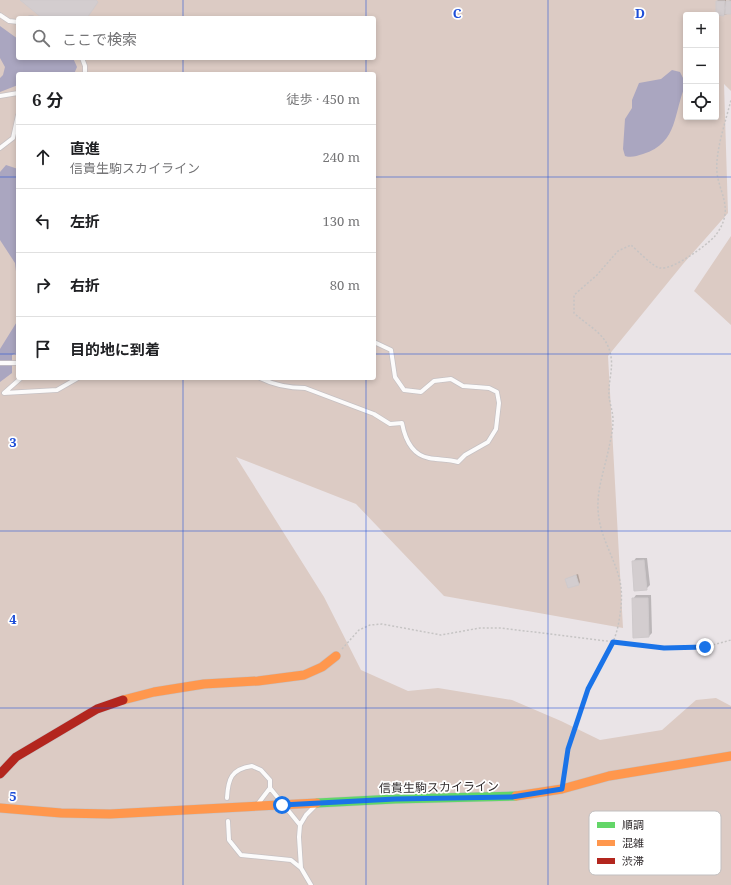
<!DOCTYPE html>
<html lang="ja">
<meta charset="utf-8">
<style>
:root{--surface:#fff;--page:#f6f6f6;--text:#202124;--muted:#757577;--line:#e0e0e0}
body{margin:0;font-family:"Noto Serif","Noto Sans JP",serif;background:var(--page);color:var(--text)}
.controls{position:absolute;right:12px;top:12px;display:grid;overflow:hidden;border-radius:4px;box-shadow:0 2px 6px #0003}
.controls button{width:36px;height:36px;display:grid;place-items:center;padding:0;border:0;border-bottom:1px solid var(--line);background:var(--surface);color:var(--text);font:20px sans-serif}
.stop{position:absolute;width:12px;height:12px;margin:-9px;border:3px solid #1a73e8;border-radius:50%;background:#fff}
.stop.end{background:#1a73e8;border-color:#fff;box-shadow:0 1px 4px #0008}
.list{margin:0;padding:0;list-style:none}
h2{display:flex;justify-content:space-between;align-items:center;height:52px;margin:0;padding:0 16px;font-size:17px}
h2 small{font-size:13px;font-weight:400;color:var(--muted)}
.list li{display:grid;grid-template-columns:26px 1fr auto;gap:12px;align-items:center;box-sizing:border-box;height:64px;padding:0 16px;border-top:1px solid var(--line)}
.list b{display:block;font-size:15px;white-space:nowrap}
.list p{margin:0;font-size:13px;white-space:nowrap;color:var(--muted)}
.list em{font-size:13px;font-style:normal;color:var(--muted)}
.icon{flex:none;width:22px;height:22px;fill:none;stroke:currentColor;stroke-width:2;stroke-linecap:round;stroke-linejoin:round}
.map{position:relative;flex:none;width:731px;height:885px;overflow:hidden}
.search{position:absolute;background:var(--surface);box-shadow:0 2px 6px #0003;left:16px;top:16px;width:360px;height:44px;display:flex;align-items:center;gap:10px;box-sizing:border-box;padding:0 14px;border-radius:4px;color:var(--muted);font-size:15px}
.panel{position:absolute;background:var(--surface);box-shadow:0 2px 6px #0003;left:16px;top:72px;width:360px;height:308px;border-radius:4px}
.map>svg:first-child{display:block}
.green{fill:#dccbc4;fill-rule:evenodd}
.water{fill:#aaa6c0}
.shadow{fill:#0003}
.building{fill:#d3cdcf;stroke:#cfcacc}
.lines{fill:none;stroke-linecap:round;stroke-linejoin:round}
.lane-casing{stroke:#c6c1c3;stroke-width:5.5}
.fast-casing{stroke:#c6c1c3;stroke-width:10}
.slow-casing{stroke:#c6c1c3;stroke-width:10}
.jam-casing{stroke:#c6c1c3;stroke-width:10}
.path{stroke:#c6c4c4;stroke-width:1.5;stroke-dasharray:2 2;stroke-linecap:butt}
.lane{stroke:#fcfbfb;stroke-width:4}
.fast{stroke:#63d668;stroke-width:9}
.slow{stroke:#ff974d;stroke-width:9}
.jam{stroke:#b3261e;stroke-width:9}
.route{stroke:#1a73e8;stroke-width:5}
.grid{fill:none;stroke:#1d4ed8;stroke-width:1;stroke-opacity:0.55}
.labels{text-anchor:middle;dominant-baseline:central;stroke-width:3.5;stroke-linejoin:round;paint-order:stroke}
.street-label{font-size:12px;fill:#302b2d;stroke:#fff}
.key{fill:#fff;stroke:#c1bfc0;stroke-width:1}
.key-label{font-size:11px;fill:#302b2d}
.grid-label{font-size:13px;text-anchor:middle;font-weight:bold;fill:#1d4ed8;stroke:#fff;stroke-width:3.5;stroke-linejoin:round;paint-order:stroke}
</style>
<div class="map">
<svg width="731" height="885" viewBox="0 0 731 885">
<rect width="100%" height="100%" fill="#eae4e7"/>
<path class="green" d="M0,0H731V91L724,84L728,213L683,264L608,356L623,628L444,596L356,504L236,457L324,597L361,670L408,691L438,688L512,700L561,721L600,740L662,730L696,700L716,698L731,706V885H0ZM686,15H716V117H686ZM18,18H374V58H18ZM18,74H374V378H18Z
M731,236V325L694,291Z"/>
<path class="water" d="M0,26L18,39V58H73L77,67L74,74H18V85L0,92V78L3,75L5,67L0,58Z
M672,70L680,72L686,84C673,112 679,143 643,154C636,156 632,158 625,156L623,149L625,119L632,108V100L639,83L661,79Z
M6,165L18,169V288L15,263L0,240V172Z
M18,320V352L12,355V373L0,382V349Z"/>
<path class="shadow" d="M718,0H726V2L731,0V13L724,15L717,1Z
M636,558H647L650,585L646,589L633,562Z
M578,574L580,582L579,584L566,579Z
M636,595H651L652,633L649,636L634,637L633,599Z"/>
<path class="building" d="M20,0H96L98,2L87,18H42Z
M716,1H725L724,16L716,15Z
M726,1H731V14H725Z
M644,560L647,590L634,591L632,561Z
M576,575L579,585L568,588L565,579Z
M632,598H648L649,637L633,638Z"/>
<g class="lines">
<g class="lane-casing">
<path id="lane" d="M0,15L9,21L18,22
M30,18H32
M82,58L85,66V74
M0,96L18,93
M0,148L13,138L18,115
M0,363H18
M21,378L4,393L57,390L78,378
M260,378C274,385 290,388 305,388L374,414L390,424L402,423C405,439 412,455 429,458C439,460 448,459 458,462L465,455L488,442L496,429L499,403L497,392L489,388L463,386L451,379L434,381L421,392L404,390L395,377L391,350L374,342
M270,788L300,825
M227,798C228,779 231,769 252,766L261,770L270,780V788L257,805
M228,821L229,840L241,855L291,860L301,868
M311,885L301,868L299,837L300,825L306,815L316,805"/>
</g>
<g class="fast-casing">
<path id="fast" d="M317,803L395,799L516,796"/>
</g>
<g class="slow-casing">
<path id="slow" d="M123,700L154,692L204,684L258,681L304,675L322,667L336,656
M516,796L562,789L609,776L731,756
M0,808L61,813L110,814L317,803"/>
</g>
<g class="jam-casing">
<path id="jam" d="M0,774L16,757L97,709L123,700"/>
</g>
<path class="path" d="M342,649L359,630L370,625L382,624L441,635L480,628H501L664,648L705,647L731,640
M564,778C568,749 575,718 587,691C597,669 613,650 618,626C621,611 623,596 620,581C614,556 599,536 598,509C597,488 605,468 609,447C611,439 613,429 613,420C613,410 608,400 609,391C609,380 613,368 611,357C608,334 589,327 574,313V295L597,275L618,251L631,245C638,251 653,267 660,268C673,270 706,246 715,236C720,230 724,222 725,214C727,200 718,186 717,172C715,152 726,120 731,100"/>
<use href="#lane" class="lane"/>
<use href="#fast" class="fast"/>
<use href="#slow" class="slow"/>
<use href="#jam" class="jam"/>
</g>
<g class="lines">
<path class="route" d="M282,805L395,799L512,797L562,789L568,749L588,689L613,642L664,648L705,647"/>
</g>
<path class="grid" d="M183,0V18M366,0V18M548,0V885M183,58V74M366,58V74M0,177H18M374,177H731M0,354H18M374,354H731M183,378V885M366,378V885M0,531H731M0,708H731"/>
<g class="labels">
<g class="street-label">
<text transform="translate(439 787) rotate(-1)">信貴生駒スカイライン</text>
</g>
</g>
<rect x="589" y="811" width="132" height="64" rx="6" class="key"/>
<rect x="597" y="822" width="18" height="6" fill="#63d668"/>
<rect x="597" y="840" width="18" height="6" fill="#ff974d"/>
<rect x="597" y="858" width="18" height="6" fill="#b3261e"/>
<g class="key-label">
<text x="622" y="829">順調</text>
<text x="622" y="847">混雑</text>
<text x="622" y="865">渋滞</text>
</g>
<g class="grid-label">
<text x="457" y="18">C</text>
<text x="640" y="18">D</text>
<text x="13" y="447">3</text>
<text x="13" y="624">4</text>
<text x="13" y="801">5</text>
</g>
</svg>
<div class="controls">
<button>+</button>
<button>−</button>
<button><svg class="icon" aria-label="locate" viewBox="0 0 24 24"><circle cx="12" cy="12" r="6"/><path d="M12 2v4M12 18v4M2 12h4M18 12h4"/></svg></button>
</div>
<div class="stop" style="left:282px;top:805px"></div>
<div class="stop end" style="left:705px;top:647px"></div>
<div class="search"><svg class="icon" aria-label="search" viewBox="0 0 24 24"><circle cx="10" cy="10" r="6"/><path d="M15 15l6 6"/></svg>ここで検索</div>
<section class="panel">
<h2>6 分<small>徒歩 · 450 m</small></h2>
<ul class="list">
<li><svg class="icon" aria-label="ahead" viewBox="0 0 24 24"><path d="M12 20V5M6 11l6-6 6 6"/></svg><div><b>直進</b><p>信貴生駒スカイライン</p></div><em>240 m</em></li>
<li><svg class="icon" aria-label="left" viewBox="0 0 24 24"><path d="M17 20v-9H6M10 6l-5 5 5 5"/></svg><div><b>左折</b></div><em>130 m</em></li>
<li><svg class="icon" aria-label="right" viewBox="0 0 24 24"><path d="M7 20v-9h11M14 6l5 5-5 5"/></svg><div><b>右折</b></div><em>80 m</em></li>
<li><svg class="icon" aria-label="arrive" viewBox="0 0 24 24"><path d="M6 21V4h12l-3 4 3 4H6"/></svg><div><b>目的地に到着</b></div></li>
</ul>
</section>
</div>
